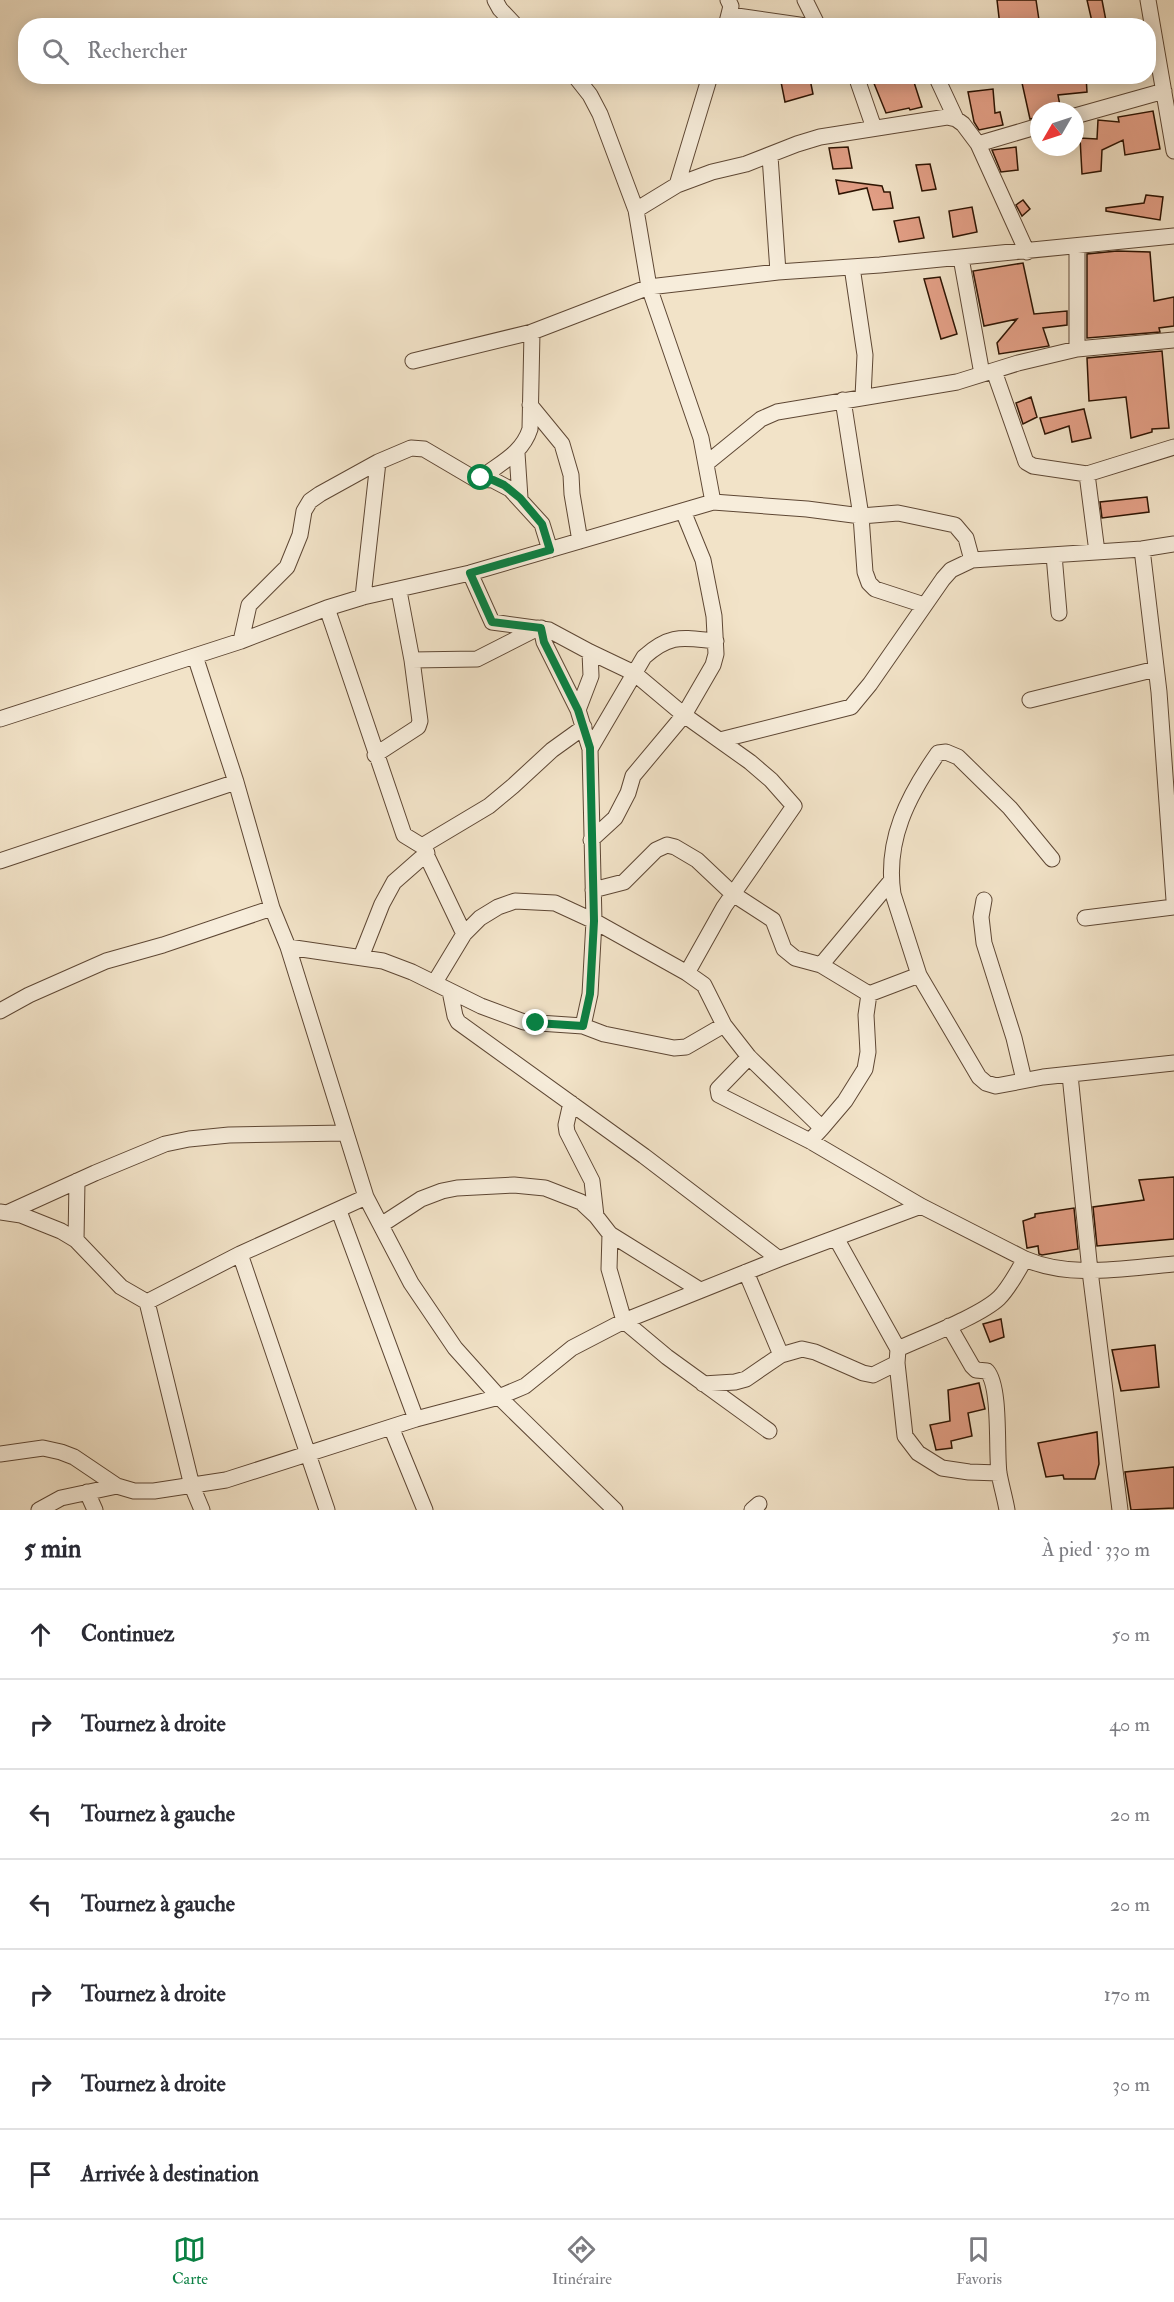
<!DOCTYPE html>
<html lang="fr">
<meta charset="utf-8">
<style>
:root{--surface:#fff;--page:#f7f7f7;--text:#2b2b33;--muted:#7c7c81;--line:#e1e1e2;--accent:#0b8043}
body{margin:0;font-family:"IM FELL Double Pica",serif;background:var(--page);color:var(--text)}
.compass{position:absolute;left:1030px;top:102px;width:54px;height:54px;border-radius:50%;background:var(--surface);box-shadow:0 3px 15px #0003;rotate:231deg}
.stop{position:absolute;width:18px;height:18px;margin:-14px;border:4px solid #0b8043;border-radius:50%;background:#fff}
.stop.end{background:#0b8043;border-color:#fff;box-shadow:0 2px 6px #0008}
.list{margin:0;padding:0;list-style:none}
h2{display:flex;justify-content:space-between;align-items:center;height:78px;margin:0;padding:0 24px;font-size:26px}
h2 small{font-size:20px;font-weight:400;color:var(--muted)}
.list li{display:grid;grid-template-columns:39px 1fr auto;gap:18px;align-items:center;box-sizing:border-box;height:90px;padding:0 24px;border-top:2px solid var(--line)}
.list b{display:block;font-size:22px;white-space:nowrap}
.list em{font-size:20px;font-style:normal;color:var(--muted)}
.icon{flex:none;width:33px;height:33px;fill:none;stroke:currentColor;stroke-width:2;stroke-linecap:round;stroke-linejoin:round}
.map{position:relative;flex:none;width:1174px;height:1510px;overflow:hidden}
.search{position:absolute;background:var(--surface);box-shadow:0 3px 15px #0003;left:18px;right:18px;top:18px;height:66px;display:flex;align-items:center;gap:15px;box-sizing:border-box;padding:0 21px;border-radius:24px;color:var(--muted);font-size:22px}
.sheet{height:708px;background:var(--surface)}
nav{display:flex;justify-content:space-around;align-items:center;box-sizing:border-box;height:84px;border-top:2px solid var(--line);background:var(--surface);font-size:16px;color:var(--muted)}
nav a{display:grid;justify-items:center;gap:3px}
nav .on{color:var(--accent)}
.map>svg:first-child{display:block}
.building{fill:#e39f86;stroke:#2d1302;stroke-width:1.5}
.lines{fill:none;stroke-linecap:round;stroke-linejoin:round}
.minor-casing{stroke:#5e4734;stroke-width:17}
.minor{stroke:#f7eddb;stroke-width:15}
.route{stroke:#0b8043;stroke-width:8}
</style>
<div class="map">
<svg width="1174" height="1510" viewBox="0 0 1174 1510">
<rect width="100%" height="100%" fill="#f2e3c8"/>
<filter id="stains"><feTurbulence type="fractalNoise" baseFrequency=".00333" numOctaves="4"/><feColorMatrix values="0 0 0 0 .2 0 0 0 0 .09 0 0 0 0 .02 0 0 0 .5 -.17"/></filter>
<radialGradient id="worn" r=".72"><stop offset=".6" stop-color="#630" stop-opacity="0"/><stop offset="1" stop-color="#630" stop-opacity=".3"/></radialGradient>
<path class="building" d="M997,0H1036L1039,20L1018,22V26H1000Z
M1087,0H1102L1107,26H1093Z
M871,76H912L922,107L910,110L909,108L886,113Z
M1047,76H1086L1087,92L1058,95L1061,111H1039V117L1030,119L1022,83L1048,80Z
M810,79L813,94L785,102L781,82Z
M993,89L995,113L1000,112L1003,125L979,130L974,122L968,92Z
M1153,111L1160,149L1125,155L1123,140L1102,150L1101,171L1082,174L1080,138L1097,139L1098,120L1119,122L1118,117Z
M848,147L852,168L833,169L829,148Z
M1016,147L1018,170L1001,172L992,150Z
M930,164L936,189L922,191L916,165Z
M836,180L882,186L884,192H890L893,208L873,210L867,188L839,194Z
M1146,195L1163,197L1160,220L1106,211V208L1144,203Z
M1023,200L1030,209L1022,216L1016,205Z
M972,207L977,232L953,237L949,211Z
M919,217L924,238L899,242L894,221Z
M1117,251L1150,252L1154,301L1174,297V326L1159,328L1160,332L1087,338V254Z
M1023,263L1034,314L1067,311V325L1043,328L1049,346L999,354L997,343L1017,319L984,326L973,271Z
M940,277L957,334L941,339L924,279Z
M1162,351L1169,428L1152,429V432L1131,438L1126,397L1089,401L1087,358Z
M1031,397L1037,417L1023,424L1016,403Z
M1084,409L1091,438L1072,442L1069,426L1045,434L1040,418Z
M1147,497L1149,512L1102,518L1100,502Z
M1174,1177V1239L1097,1246L1093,1207L1144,1200L1139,1180Z
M1074,1208L1078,1249L1042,1255L1039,1254L1038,1246L1027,1248L1023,1221L1035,1217V1214Z
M1001,1319L1004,1337L990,1342L983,1324Z
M1155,1345L1159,1387L1121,1391L1112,1350Z
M979,1383L985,1409L968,1413L972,1436L951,1441L952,1448L936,1450L930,1425L950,1421L948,1390Z
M1097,1432L1099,1464L1095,1479H1064L1063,1475L1046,1477L1038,1443Z
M1174,1467V1508L1131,1510L1125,1472Z"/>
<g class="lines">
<g class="minor-casing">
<path id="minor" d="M495,0L500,9L516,26
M805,0L818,26
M1148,0L1174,151
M730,15L806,26
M726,26L731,6L728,0
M575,76L590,95L600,114L636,210
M710,76L677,185L636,210L649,287L701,438L713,502
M856,76L874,128
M936,76L956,119
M1075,116L1164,91
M978,144L1039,126
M770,156L778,272
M677,185L712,172L746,164L797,144L820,137L947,117L956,119L963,124L978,144L1027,252
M961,258L982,374
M852,267L865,355L863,397
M1077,349V246
M413,361L532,332L649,287L778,272L880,265L1174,236
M994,371L1026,462L1033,466L1087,474L1174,447
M843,400L861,516L865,572L869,583L875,589L924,605
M530,405L562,444L571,475L572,494L580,541
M517,453L520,498
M707,463L761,419L777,412L957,382L1018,363L1077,349L1174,340
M1087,474L1097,552
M481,478C500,463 522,454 530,429L532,332
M1142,549L1159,692L1174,900
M1054,555L1059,613
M470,573L492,622L549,630L590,652L634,673L684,715L750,762L771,780L794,806L724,907L687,973
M399,591L412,660L477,659L538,628
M363,597L378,462
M327,608L402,829L404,835L422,846
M241,641L249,605L287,567L300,535L304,511L310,501L320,494L378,462L411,448L424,449L475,479L493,480L510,489L542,524L550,550
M195,656L236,782L272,908L288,947L366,1197L411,1283L455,1348L499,1397L615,1510
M1030,700L1156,669
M578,710L591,676L590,652
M0,719L241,641L327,608L363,597L470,573L713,502L807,509L861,516L898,513L955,525L966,538L972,560
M720,740L851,707L870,684L943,579L951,570L972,560L1142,549L1174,544
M590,749L644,657C671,633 683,638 716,641
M375,755L418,727L420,721L412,660
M591,840L615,818L628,793L633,776L684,715L713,665L716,654L714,616L703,560L683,511
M0,861L236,782
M593,890L624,882L656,850L667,845L675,847L697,860L733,894L773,920L784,949L795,958L821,965L869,994
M984,900L981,917L984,943L1014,1038L1024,1080
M1085,918L1174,907
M464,934L422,846L489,806L513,786L552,750L584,727
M288,947L383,961L412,972L481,1006L524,1022L583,1026L590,994L594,921L590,749L578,710L544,642L541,628
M361,957L382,904L394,882L427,853
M821,965L891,881
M919,975L893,894C885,840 908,796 938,753L946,752L958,757L1010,808L1052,859
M435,982L464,934L480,918L498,907L515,901L555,903L594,921L687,973L704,985L724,1025L749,1057L822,1128L810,1141
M450,991L455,1016L458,1022L644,1156L779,1259
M869,994L919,975L979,1077L986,1083L996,1086L1043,1077L1174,1063
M0,1011L29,995L106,961L163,945L272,908
M583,1026L604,1034L674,1048L686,1047L724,1025
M749,1057L718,1089L719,1095L810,1141L921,1206L1025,1259C1071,1279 1125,1268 1174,1264
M1070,1075L1090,1271L1120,1510
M571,1103L566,1125L567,1132L592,1181L596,1216
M822,1128L845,1101L865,1069L868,1052L866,1015L869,994
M339,1211L416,1419
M0,1212L21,1215L61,1231L76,1240L121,1287L147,1302L192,1486L202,1510
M9,1212L95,1173L165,1144L189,1139L229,1135L346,1133
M381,1225L421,1199L442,1191L457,1188L514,1185L545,1188L581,1202L596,1216L610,1234L700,1290
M610,1234L609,1269L624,1321L667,1357L769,1431
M836,1238L898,1349
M76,1240L77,1181
M240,1254L327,1510
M147,1302L240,1254L366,1197
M949,1326L972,1366L976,1370L987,1371C1001,1387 996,1450 999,1473C1001,1485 1005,1498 1007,1510
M781,1355L802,1349L815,1352L863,1373L873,1375L897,1363L898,1349C924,1337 980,1316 999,1298C1010,1287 1017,1272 1025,1259
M897,1363L905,1436L918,1453L942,1468L969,1472L999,1473
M703,1384L735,1382L746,1379L781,1355L746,1272
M391,1427L425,1510
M0,1454L43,1448L61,1452L74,1457L117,1486L134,1491H154L226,1480L416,1419L499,1397L525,1386L572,1348L624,1321L779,1259L921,1206
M87,1492L95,1510
M39,1510L61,1498L117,1486
M752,1510L759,1504"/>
</g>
<use href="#minor" class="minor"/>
</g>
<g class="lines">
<path class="route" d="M481,478L493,480L504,485L520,498L542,524L550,550L470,573L492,622L541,628L544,642L578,710L590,748L594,921L590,994L583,1026L536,1023"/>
</g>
<rect width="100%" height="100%" filter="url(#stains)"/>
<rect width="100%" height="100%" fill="url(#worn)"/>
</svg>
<svg class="compass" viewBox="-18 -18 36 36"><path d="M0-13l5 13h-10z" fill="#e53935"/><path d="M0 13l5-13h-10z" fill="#7c7c81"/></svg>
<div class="stop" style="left:481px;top:478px"></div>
<div class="stop end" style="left:536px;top:1023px"></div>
<div class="search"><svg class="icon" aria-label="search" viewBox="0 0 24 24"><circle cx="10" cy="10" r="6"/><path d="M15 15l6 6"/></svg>Rechercher</div>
</div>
<section class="sheet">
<h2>5 min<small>À pied · 330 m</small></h2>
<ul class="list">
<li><svg class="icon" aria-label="ahead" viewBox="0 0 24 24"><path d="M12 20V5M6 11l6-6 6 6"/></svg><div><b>Continuez</b></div><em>50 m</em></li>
<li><svg class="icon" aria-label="right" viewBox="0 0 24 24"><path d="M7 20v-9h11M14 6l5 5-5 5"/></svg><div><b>Tournez à droite</b></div><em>40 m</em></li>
<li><svg class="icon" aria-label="left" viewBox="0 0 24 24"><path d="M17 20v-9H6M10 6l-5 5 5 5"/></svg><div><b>Tournez à gauche</b></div><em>20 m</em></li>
<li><svg class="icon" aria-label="left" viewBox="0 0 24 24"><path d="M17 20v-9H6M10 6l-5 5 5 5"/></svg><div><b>Tournez à gauche</b></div><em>20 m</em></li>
<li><svg class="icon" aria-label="right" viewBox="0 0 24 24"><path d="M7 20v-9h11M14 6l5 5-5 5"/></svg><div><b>Tournez à droite</b></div><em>170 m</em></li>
<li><svg class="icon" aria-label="right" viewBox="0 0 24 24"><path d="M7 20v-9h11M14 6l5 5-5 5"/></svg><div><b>Tournez à droite</b></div><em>30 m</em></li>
<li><svg class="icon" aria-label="arrive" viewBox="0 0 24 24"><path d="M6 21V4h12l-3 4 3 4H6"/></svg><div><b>Arrivée à destination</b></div></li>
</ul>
</section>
<nav>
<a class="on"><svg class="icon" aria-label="map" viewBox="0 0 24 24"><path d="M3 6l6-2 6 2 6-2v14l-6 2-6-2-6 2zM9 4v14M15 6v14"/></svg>Carte</a>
<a><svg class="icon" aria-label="directions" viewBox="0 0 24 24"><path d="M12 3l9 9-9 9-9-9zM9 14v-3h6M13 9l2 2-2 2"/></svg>Itinéraire</a>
<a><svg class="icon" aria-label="saved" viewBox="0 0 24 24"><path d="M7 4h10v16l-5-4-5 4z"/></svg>Favoris</a>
</nav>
